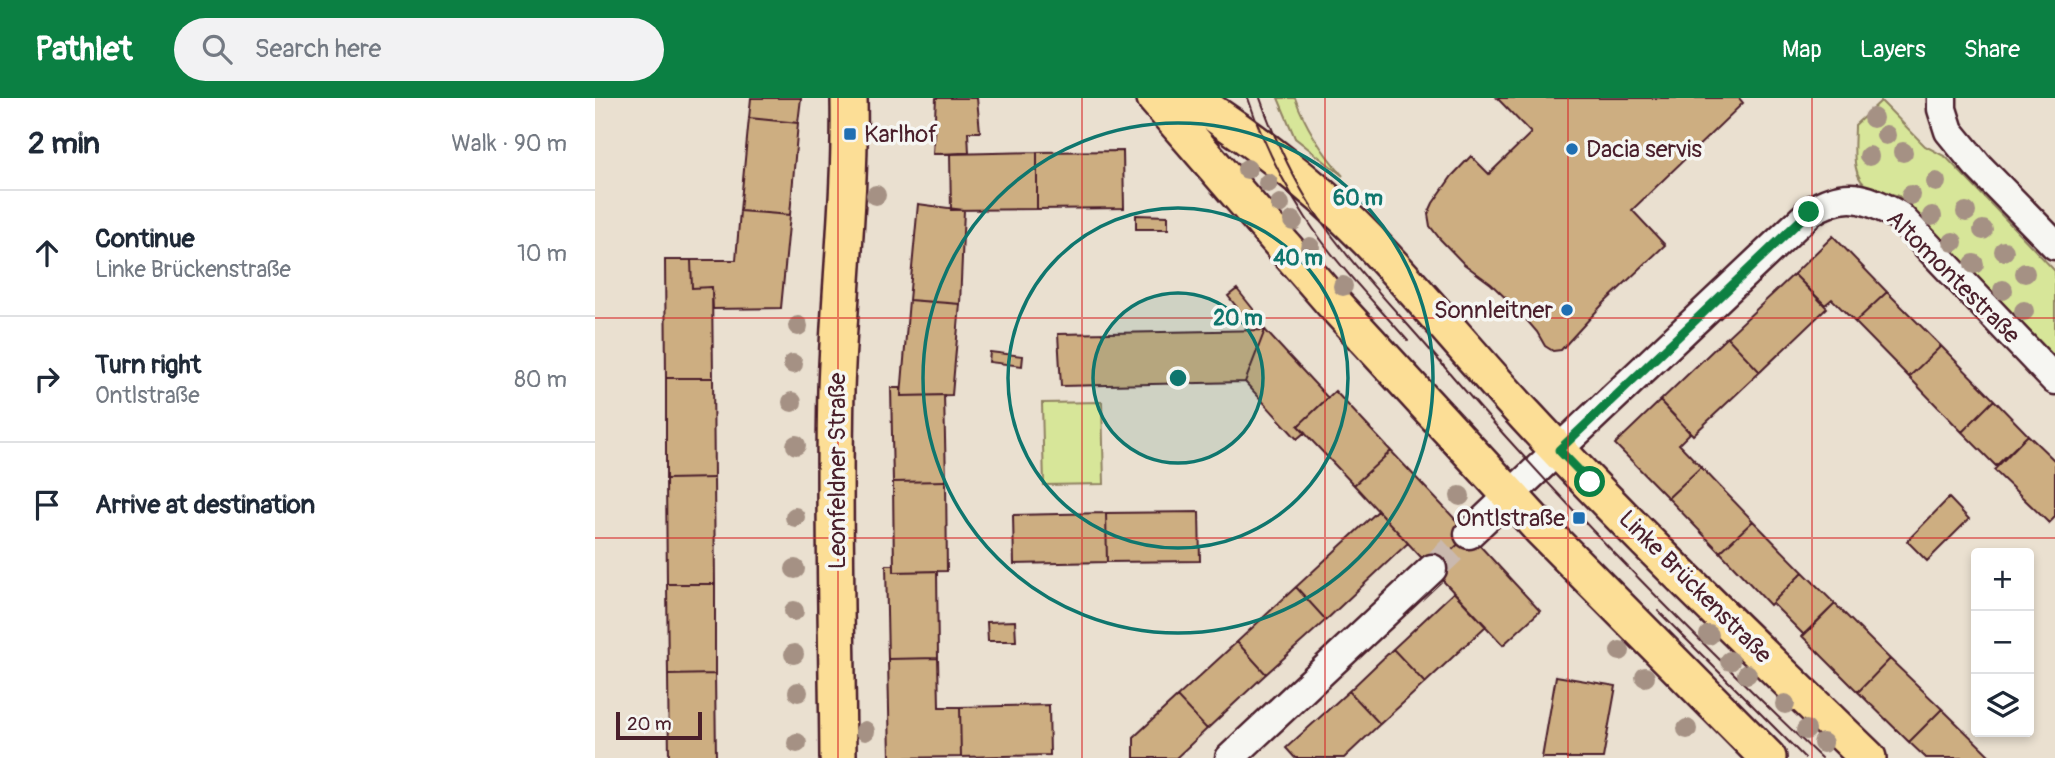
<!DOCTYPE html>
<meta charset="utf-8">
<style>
:root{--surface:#fff;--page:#f2f2f3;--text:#1f2937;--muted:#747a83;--line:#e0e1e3;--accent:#0b8043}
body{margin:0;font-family:Pangolin,sans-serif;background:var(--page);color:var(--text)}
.controls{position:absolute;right:21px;bottom:21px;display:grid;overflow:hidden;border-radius:7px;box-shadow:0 4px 10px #0003}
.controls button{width:63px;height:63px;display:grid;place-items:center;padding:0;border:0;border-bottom:2px solid var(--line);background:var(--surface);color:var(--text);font:35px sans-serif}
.scale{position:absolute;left:21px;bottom:18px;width:86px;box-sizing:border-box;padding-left:7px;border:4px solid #4a1f2b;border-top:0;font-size:19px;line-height:24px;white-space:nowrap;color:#4a1f2b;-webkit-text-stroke:5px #f6f6f2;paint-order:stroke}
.stop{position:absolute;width:21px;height:21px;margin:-16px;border:5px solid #0b8043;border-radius:50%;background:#fff}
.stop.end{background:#0b8043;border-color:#fff;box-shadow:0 2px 7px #0008}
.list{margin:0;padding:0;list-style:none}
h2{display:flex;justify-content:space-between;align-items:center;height:91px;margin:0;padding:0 28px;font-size:30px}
h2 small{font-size:23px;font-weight:400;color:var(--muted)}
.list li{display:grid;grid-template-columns:46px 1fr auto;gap:21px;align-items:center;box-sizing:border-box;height:126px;padding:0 28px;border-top:2px solid var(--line)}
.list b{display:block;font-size:26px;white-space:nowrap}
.list p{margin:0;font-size:23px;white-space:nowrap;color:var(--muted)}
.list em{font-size:23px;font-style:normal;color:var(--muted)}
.icon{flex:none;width:38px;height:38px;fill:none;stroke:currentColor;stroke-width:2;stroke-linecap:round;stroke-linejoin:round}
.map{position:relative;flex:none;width:1460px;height:660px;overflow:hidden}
header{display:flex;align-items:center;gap:42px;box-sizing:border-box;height:98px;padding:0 35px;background:var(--accent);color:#fff}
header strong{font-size:33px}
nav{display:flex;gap:38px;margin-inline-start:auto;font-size:24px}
.search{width:490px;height:63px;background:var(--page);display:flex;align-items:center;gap:18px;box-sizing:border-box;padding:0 24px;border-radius:38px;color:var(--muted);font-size:26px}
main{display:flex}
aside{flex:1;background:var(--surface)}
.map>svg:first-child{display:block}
.green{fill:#d7e699;stroke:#908262;stroke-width:2}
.building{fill:#cdae81;stroke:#4a1f2b;stroke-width:2}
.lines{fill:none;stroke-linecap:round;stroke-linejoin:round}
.minor-tunnel{stroke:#cab9af;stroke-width:28;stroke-dasharray:28 14;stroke-linecap:butt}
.minor-casing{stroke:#4a1f2b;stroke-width:33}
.major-casing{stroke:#4a1f2b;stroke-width:40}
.minor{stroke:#f6f6f2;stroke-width:28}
.major{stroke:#fcde96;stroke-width:35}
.tram{stroke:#4a1f2b;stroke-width:2}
.tree{fill:#a59184}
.route{stroke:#0b8043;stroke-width:9}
.grid{fill:none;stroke:#d62828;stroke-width:2;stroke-opacity:0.55}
.ring{fill:none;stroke:#0f766e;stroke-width:3.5}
.poi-dot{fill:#1f6fb2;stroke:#f6f6f2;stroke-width:2.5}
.labels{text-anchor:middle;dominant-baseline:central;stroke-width:7;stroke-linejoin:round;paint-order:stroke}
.poi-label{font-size:24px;fill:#4a1f2b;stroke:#f6f6f2;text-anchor:start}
.street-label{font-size:24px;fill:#4a1f2b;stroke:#f6f6f2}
.centre{fill:#0f766e;stroke:#f6f6f2;stroke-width:3.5}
.ring-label{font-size:21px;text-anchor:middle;font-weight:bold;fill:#0f766e;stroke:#f6f6f2;stroke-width:7;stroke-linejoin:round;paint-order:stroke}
</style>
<header>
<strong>Pathlet</strong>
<div class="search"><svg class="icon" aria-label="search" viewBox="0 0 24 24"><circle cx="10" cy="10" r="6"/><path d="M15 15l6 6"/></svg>Search here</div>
<nav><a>Map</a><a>Layers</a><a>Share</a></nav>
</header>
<main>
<aside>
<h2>2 min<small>Walk · 90 m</small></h2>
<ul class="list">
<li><svg class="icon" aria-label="ahead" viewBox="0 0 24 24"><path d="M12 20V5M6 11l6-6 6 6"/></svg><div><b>Continue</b><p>Linke Brückenstraße</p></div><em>10 m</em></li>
<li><svg class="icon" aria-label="right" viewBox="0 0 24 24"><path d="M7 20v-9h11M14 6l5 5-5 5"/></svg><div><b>Turn right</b><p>Ontlstraße</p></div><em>80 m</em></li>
<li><svg class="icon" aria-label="arrive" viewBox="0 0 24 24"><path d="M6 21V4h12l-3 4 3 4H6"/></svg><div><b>Arrive at destination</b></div></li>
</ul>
</aside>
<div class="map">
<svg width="1460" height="660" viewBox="0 0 1460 660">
<rect width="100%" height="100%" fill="#eae0d0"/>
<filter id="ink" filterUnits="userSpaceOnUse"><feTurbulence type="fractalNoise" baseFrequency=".0143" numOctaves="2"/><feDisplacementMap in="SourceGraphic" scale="14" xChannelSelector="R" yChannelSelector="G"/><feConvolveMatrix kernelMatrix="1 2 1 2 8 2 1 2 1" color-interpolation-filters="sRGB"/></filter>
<g filter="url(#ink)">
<path class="green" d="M683,0H700C711,30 727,54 748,78L700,40Z
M1286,3L1330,48L1351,59L1460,173V259L1304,98C1296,95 1285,94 1276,91C1254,81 1260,47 1260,27Z
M507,304L509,386L449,387L447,305Z"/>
<path class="building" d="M156,0H206L203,25L154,20Z
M341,0H382L385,34H373L374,55L338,56Z
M902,0H1144L1148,5L1037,112L1070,147L1008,206L966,252L958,253L950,248L942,234L923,212L896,186L869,166L845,141L835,128L833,116L838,105L857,78L876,58L894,76L936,35Z
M154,20L203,25L195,117L145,113Z
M528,53L529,110L442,111V54Z
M442,54V111L356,112L355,56Z
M323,106L369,112L365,206L314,202Z
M145,113L195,117L186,210L118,211L117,189L97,190L96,162H141Z
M541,117L573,118V131H541Z
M1238,138L1292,194L1260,224L1237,201L1230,207L1199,176Z
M70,162H96L97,190L117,189L118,280H71Z
M1199,176L1232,210L1165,274L1132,239Z
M642,191L662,216L653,223L633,198Z
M1292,194L1346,248L1314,279L1260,224Z
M314,202L365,206L357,297L306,298Z
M670,232L733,300L703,328L710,334L702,341L650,284Z
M670,232L650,284L466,288L463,236Z
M1132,239L1165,274L1098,337L1065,303Z
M1346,248L1399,302L1367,334L1314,279Z
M395,254L428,258L427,268L394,264Z
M71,280H118L119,380L71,381Z
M296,290H306V298L349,297L351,383L298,384Z
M740,293L796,353L759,387L703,328Z
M1399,302L1433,337L1401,368L1367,334Z
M1065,303L1095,335L1084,346L1106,369L1073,400L1020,346Z
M1433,337L1460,363V419L1454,425L1399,372Z
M796,353L874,436L837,471L759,387Z
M1106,369L1158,423L1125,454L1073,400Z
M119,380L120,486H72L71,381Z
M351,383L352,473L299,474L298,384Z
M1354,400L1374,421L1332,463L1312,443Z
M783,413L813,445L731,522L701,489Z
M604,414L605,463L512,464L511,415Z
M511,415L512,464L419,466L418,417Z
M1158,423L1208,474L1175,507L1125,454Z
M874,436L945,513L908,547L837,471Z
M291,467H299V474L342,473L343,560L293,561Z
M1208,474L1240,506L1209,537L1177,505Z
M72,486H120V576L73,577Z
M701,489L731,522L671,576L642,544Z
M859,494L891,528L830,585L798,551Z
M1240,506L1295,561L1263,594L1207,538Z
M420,523L421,543H393L392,524Z
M642,544L671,576L612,631L582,599Z
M798,551L830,585L785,626L754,593Z
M343,560L344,609H365L366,659L295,660L293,561Z
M1295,561L1347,611L1314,644L1263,594Z
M120,576L121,660H74L73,577Z
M961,578L1021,588L1008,660H947Z
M754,593L785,626L749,660H700L691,650Z
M582,599L612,631L581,660H539V639Z
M454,607L455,657L366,659L365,609Z
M1347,611L1397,660H1331L1314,644Z"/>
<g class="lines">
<path class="minor-tunnel" d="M837,471L874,436"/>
<g class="minor-casing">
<path id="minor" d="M1347,0V11L1354,33L1382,67L1460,147
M874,436L1215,114C1249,92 1270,98 1304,118L1460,282
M635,660L837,471"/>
</g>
<g class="major-casing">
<path id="major" d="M560,0L738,205L946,431L1173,660
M595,0C659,41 719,87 773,142C828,199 878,261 932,319C1041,437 1158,548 1273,660
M243,660C242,538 238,415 241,292C244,195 256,98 254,0"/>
</g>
<use href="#minor" class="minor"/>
<use href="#major" class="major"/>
<path class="tram" d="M653,0C667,42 687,83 711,120C739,164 779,204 813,243
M665,0C679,39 697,79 720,114C753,163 796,207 835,252C957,396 1090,530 1226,660
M1063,513L1210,660"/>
</g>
<g class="tree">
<circle cx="1278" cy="20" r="10"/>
<circle cx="1291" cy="37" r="10"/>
<circle cx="1308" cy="54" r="10"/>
<circle cx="1274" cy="58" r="10"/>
<circle cx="652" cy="71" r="10"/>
<circle cx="1341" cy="84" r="10"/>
<circle cx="673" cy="85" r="10"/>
<circle cx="281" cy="97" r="10"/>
<circle cx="1316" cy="97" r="10"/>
<circle cx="685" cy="106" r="10"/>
<circle cx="1371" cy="114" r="10"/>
<circle cx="1337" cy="118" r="10"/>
<circle cx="698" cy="123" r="10"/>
<circle cx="1388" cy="132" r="10"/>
<circle cx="1358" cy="144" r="10"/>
<circle cx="715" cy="149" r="10"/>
<circle cx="1409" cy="153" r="10"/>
<circle cx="1379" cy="166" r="10"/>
<circle cx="1430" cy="175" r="10"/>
<circle cx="748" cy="188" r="10"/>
<circle cx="1408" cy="192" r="10"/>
<circle cx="1429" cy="213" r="10"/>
<circle cx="203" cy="228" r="10"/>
<circle cx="198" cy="266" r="10"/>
<circle cx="197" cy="304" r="10"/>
<circle cx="201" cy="347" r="10"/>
<circle cx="865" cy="398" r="10"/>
<circle cx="200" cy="419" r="10"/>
<circle cx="200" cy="471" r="10"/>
<circle cx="199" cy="513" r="10"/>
<circle cx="1114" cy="537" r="10"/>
<circle cx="1025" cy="553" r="10"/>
<circle cx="199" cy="556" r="10"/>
<circle cx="1135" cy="563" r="10"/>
<circle cx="1152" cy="576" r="10"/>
<circle cx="1050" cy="579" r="10"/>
<circle cx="203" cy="594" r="10"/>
<circle cx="1190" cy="606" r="10"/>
<circle cx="1092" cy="631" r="10"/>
<circle cx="1211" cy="632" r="10"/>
<circle cx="270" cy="633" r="10"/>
<circle cx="202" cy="645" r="10"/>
<circle cx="1228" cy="645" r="10"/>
</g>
</g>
<g class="lines" filter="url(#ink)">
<path class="route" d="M995,384L964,352L1214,114"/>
</g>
<path class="grid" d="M243,0V660M487,0V660M730,0V660M973,0V660M1217,0V660M0,220H1460M0,440H1460"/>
<circle cx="583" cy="280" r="85" fill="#0f766e" fill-opacity=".12"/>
<g class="ring">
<circle cx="583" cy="280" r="85"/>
<circle cx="583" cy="280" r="170"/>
<circle cx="583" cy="280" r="255"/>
</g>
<g class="poi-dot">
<rect x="248" y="29" width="14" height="14" rx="3.5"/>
<circle cx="977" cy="51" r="7"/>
<circle cx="972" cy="212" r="7"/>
<rect x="977" y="413" width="14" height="14" rx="3.5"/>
</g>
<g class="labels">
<g class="poi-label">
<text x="269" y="36">Karlhof</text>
<text x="991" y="51">Dacia servis</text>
<text x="958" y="212" text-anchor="end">Sonnleitner</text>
<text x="970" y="420" text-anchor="end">Ontlstraße</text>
</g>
<g class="street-label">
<text transform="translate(1358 179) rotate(45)">Altomontestraße</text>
<text transform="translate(242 373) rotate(-90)">Leonfeldner Straße</text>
<text transform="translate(1100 489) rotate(45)">Linke Brückenstraße</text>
</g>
</g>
<circle cx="583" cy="280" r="10" class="centre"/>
<g class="ring-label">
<text x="763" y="107">60 m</text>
<text x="703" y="167">40 m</text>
<text x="643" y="227">20 m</text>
</g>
</svg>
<div class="controls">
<button>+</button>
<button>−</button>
<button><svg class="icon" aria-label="layers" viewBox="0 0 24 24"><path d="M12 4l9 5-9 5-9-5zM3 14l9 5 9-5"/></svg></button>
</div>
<div class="scale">20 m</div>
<div class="stop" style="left:995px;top:384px"></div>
<div class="stop end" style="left:1214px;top:114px"></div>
</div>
</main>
